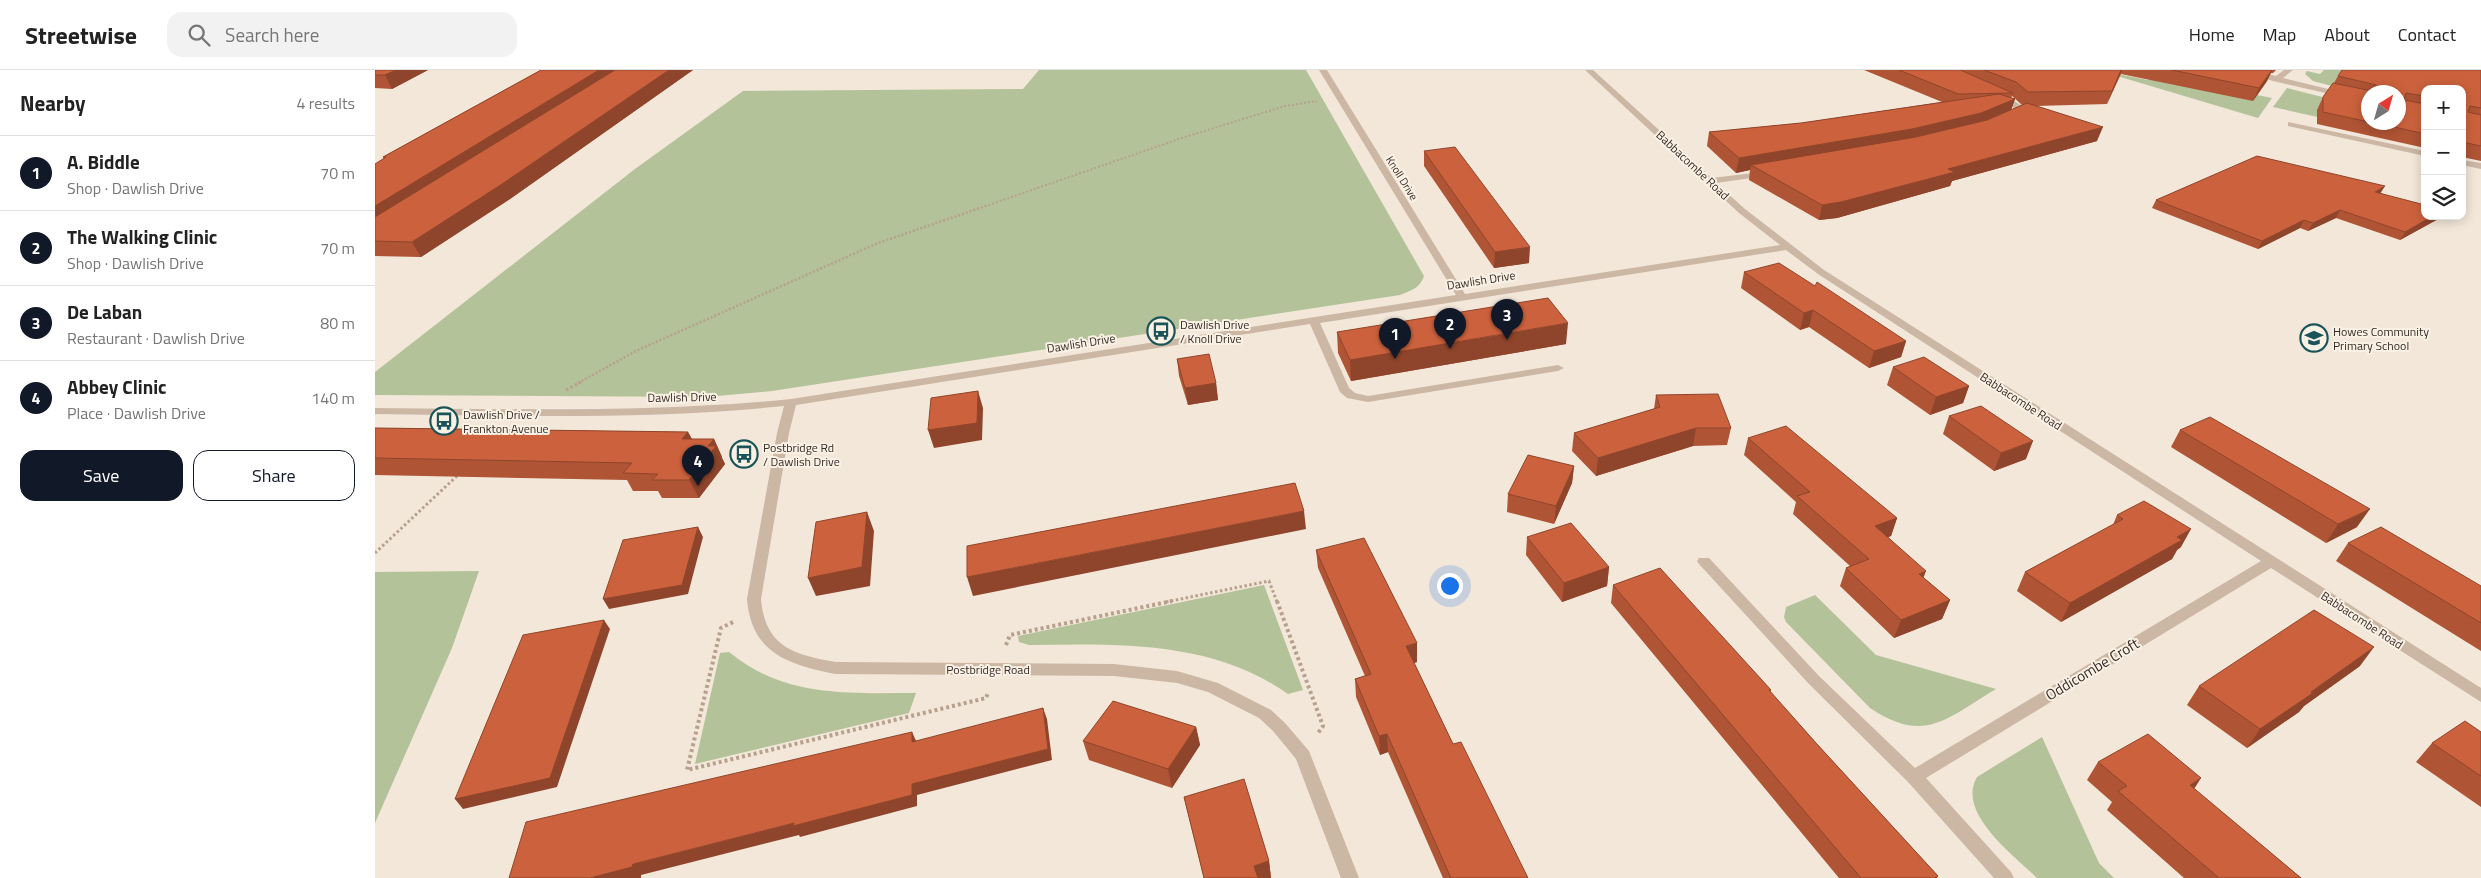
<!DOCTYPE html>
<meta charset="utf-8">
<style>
:root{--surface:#fff;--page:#f2f2f2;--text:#222;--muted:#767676;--line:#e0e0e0;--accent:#111827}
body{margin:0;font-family:"Titillium Web",sans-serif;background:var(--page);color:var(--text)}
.controls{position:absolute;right:15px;top:15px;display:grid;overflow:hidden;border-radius:10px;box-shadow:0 2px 12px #0003}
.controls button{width:45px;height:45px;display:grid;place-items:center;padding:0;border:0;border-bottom:1px solid var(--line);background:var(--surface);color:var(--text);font:25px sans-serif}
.compass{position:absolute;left:1986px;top:15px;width:45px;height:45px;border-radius:50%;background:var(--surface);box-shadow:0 2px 12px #0003;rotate:37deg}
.you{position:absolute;left:1074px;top:515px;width:18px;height:18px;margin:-12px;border:4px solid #fff;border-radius:50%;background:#1a73e8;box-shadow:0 0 0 8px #1a73e833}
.badge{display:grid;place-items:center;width:32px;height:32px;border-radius:50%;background:var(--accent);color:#fff;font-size:16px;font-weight:700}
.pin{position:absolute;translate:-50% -41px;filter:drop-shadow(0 1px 2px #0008)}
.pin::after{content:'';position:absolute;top:26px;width:18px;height:15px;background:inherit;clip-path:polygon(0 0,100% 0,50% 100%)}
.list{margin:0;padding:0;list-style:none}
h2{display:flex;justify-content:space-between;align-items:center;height:65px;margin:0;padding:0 20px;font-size:21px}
h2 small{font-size:16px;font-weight:400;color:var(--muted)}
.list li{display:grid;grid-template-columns:32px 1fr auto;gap:15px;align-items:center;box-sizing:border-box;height:75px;padding:0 20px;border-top:1px solid var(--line)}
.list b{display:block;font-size:19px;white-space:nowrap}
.list p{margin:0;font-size:16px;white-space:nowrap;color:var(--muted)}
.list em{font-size:16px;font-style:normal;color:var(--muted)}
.actions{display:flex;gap:10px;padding:15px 20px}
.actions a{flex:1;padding:11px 0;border:1px solid var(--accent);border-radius:15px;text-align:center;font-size:18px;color:var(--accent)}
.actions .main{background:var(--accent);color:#fff}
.icon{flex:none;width:28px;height:28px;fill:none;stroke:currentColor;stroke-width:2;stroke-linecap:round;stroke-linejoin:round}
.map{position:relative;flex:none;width:2106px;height:808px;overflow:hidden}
header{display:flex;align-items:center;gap:30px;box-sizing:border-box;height:70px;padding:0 25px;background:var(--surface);border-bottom:1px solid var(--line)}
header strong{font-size:24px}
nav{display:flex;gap:28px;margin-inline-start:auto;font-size:18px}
.search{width:350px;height:45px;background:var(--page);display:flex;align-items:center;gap:12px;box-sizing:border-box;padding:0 18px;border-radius:15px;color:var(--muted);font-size:19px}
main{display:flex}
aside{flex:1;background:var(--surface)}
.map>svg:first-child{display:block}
.green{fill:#b3c298}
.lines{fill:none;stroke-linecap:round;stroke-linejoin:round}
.path-far3{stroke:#b7a08e;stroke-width:2;stroke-dasharray:2 2;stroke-linecap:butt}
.path-far2{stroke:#b7a08e;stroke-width:2.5;stroke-dasharray:2 2;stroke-linecap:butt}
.path-far1{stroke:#b7a08e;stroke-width:3;stroke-dasharray:2.5 2.5;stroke-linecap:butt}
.path{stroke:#b7a08e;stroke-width:4;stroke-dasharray:3 3;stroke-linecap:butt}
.minor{fill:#cbb7a4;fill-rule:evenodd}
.wall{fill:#af5434;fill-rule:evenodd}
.shaded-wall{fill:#8f452b}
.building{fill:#cc623d;stroke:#8f452b}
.labels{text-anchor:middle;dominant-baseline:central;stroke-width:4;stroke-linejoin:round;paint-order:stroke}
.far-street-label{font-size:11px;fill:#362b26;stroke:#faf1e5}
.street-label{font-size:12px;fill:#362b26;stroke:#faf1e5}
.poi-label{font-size:12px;fill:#362b26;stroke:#faf1e5;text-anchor:start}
.near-street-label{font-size:15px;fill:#362b26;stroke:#faf1e5}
</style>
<header>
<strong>Streetwise</strong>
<div class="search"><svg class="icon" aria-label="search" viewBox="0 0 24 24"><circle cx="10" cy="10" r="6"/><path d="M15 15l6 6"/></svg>Search here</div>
<nav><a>Home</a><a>Map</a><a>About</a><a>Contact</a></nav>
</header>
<main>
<aside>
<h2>Nearby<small>4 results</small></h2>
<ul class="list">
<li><span class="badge">1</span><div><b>A. Biddle</b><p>Shop · Dawlish Drive</p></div><em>70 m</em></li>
<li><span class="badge">2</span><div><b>The Walking Clinic</b><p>Shop · Dawlish Drive</p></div><em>70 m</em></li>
<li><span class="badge">3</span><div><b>De Laban</b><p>Restaurant · Dawlish Drive</p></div><em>80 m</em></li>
<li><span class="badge">4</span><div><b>Abbey Clinic</b><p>Place · Dawlish Drive</p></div><em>140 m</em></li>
</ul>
<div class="actions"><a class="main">Save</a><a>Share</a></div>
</aside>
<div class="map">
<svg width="2106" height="808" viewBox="0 0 2106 808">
<rect width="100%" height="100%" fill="#f2e7d9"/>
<path class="green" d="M664,0H931L1049,206C1045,218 1037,220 1025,225L397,321L331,327L0,325V302L260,99L368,21L648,19Z
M1722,0L1773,10L1779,4L1897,28L1883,48Z
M1949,0H1969L1957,16L1938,11L1930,4L1932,1L1945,4Z
M1912,18L1959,30L1994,52H2024L2050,71L1898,37Z
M104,501L77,578L0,753V502Z
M889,515L928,620L913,624C836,570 744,574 654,575L644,572L643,566Z
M1440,525L1501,585L1621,619C1572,648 1550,675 1495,638L1411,552L1409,547L1411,537Z
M354,582C410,628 473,623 541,623L534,643L320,694L345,583Z
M1667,667L1724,793L1739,808H1662C1639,785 1581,743 1602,707Z"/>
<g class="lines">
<path class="path-far3" d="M602,139L807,68L910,36L942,31"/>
<path class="path-far2" d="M203,313L263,280L503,173L605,138"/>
<path class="path-far1" d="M191,320L206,312
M0,483L83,405
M791,532L894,511L902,532"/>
<path class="path" d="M902,531L948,656L943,663
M358,552L346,558L312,700L611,628L613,623
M631,575L635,565L797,531"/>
<path class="minor" d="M944,0H952L1090,224L1405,175L1364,143L1210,0H1218L1337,108L1394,101V105L1391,106L1341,113L1370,139L1449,200L2106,618V632L1896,498L1551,708L1636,802L1639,808H1619L1533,712L1434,614L1324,494L1322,491L1324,488H1334L1444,606L1540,698L1886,491L1443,204L1411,180L945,253L974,318L980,323L993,326L1183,295L1189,298L1183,301L993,332L972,328L965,322L935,254L421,335L414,363L386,529C390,577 419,585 461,592L739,594L802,601L843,613L896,640L910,653L934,681L984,808H966L921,689L898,661L884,648L833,622L802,613L739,606L461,604C414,595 376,583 372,529L402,363L409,336C273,350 137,346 0,344V338C139,339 277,343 416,329L1081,225Z
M1863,0H1876L1901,6L1909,0H1918L1908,8L1994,29V33L1898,11Z
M1620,23H1626L1646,35L1647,45L1638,50H1632V46L1640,42L1639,38L1620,27Z
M1913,52L2050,81V86L1913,56Z
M2087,90L2106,93V99L2087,95Z"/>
</g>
<path class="wall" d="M0,0H53L17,19L0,18Z
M166,0H318L135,129L46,187L0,186V94L9,89L8,87Z
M1489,0H1901L1898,3H1896L1892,11L1878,31L1746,4L1732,34L1661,36L1722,71L1577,111L1575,116L1462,148L1444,150L1374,110L1375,100L1361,103L1332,76L1334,62L1426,53L1567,32ZM1637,26L1647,35L1636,40L1640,29L1636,28Z
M2106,0V91L2087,87V19H2050V78L1942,54V40L1948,27L1959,13L1963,6ZM1994,22L2024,52H1994Z
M1049,81L1154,193L1119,198L1049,96Z
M2006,123L2050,146H2066L2065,148L2025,170L1961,148L1933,161L1925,158L1883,179L1777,138L1781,130Z
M1369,202L1440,216L1531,271L1526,287L1494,298L1434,257L1425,260L1366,218Z
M962,262L1191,274L976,311L963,283Z
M802,289L841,313L843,330L813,335L804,306Z
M1518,297L1594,316L1588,333L1555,345L1512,315Z
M1281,325L1356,358L1352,375L1318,376L1221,406L1197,381L1199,363L1279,339Z
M1574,346L1651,389L1619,401L1568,364Z
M0,358L313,362L317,369H339L347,387V388L350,394L324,428H287L283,421H258L252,410L0,405Z
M1805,360L1982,457L1951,473L1796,377Z
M1373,368L1522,448L1516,466L1513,467L1549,508L1575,530L1567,549L1519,568L1465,516L1471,498L1475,496L1418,444L1421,432L1369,385Z
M1199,396L1197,413L1179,454L1132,442L1133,424Z
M1742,445L1806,477L1802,480L1797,489L1686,552L1642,521L1650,502L1738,455Z
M1152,467L1234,497L1232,516L1187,532L1151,485Z
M1973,473L2106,516V581L1961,491Z
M941,480L1042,592L1039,593L1078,674L1153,808H1068L1013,682L1005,685L981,627L980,609L990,606L943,498Z
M1238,515L1396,620L1395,622L1441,673L1563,806L1562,808H1464L1236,533Z
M1985,596L1929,636L1924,642L1872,678L1812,635L1824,616Z
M821,657L825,675L797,718L714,690L708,671Z
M2106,662V737L2041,692L2057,673Z
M1723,692L1819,719L1926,808H1809L1732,740L1737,732L1712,710Z
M809,727L894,791L896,808H829Z"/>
<path class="shaded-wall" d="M21,0H53L17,19L10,5Z
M224,0H250L0,157V136Z
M294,0H318L135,129L46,187L37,172Z
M1746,0H1747L1732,34L1737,21Z
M1897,0L1892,11L1878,31L1884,18Z
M1640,29L1635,43L1533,74L1376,95L1375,100L1361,103L1364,88Z
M1728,57L1722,71L1577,111L1575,116L1462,148L1444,150L1447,135L1573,99Z
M2010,116L2005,124L2000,122Z
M1965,140L1961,148L1933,161L1938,153Z
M2058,146H2066L2065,148L2025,170L2030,162Z
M1929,150L1925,158L1883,179L1887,171Z
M1155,177L1154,193L1119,198L1120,182Z
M1438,240L1434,257L1425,260L1429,243Z
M1193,253L1191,274L976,311L975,290Z
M1531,271L1526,287L1494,298L1499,281Z
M841,313L843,330L813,335L810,318Z
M1594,316L1588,333L1555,345L1561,327Z
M603,321L608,338L607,370L559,378L553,360Z
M1321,358L1318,376L1221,406L1223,388Z
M313,362L322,379L307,369Z
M339,369L347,387V388L350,394L324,428L314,410L333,376Z
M1658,371L1651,389L1619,401L1626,383Z
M1199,396L1197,413L1179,454L1181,436Z
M1995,439L1982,457L1951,473L1963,454Z
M929,441L931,459L598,526L592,507Z
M492,442L499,461L495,516L441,526L433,508Z
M1522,448L1516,466L1494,474L1500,456Z
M323,457L328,467L313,524L234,539L228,529Z
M1816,459L1806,477L1802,480L1797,489L1686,552L1695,533L1802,467Z
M1234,497L1232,516L1187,532L1189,513Z
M1551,501L1544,519V504Z
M1575,530L1567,549L1519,568L1526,550Z
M229,550L235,559L182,717L88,739L80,729Z
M1042,573V592L1031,595V576Z
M1999,577L1985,596L1929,636L1924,642L1872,678L1885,659L1936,622Z
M668,638L672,649L677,690L542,725V736L425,767L424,765L266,805V808H215L258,794L419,753L537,714Z
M821,657L825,675L797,718L793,699Z
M537,662L542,673L537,672Z
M1012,664L1013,682L1005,685L1004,666Z
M1826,708L1814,727L1815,715Z
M894,791L896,808H881L879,796Z"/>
<path class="building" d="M0,0H21L10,5H0Z
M166,0H224L0,136V94L11,87H8Z
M240,0H294L127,114L37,172L0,171V147Z
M1524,0H1585L1638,23L1583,24Z
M1609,0H1746L1737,21L1653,22L1641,12Z
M1797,0H1897L1884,18Z
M1967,0H2106V38L2095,36L2093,42L2106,45V76L2087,72V19H2050V26L2031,23L2029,30L2050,34V64L1998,52H2024V22H1994V52L1948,42V27L1958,13L2002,22L2001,15L1963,6Z
M1624,24L1640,29L1606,43L1537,59L1364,88L1334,62L1426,53Z
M1652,33L1728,57L1573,99L1580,102L1466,132L1447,135L1376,95L1541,67L1612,50Z
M1080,77L1155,177L1120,182L1049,81Z
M1882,86L2010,116L2000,122L2050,135V146H2058L2030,162L1965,140L1938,153L1929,150L1887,171L1781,130Z
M1404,193L1440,216L1442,212L1531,271L1499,281L1438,240L1429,243L1369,202Z
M1173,228L1193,253L975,290L962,262Z
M834,284L841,313L810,318L802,289Z
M1549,287L1594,316L1561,327L1518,297Z
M603,321L602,353L553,360L556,328Z
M1343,324L1356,358H1321L1223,388L1199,363L1285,337L1281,325Z
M1606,336L1658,371L1626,383L1574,346Z
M1835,347L1995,439L1963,454L1805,360Z
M1411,356L1522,448L1500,456L1551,501L1544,504L1575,530L1526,550L1471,498L1494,489L1422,426L1435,422L1373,368Z
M0,358L313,362L307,369H339L333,376H341L314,410H277L283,404L248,403L257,393L0,388Z
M1153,385L1199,396L1181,436L1133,424Z
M920,413L929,441L592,507V476Z
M1769,431L1816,459L1802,467L1807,470L1695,533L1650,502L1748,449L1742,445Z
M492,442L487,497L433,508L441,452Z
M1196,453L1234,497L1189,513L1152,467Z
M323,457L307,515L228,529L248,470Z
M2006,457L2106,516V553L1973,473Z
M989,468L1042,573L1031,576L1078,674L1086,672L1153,808H1076L1012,664L1004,666L980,609L996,604L941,480Z
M1285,498L1396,620H1394L1441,673L1563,806L1559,808H1486L1238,515Z
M1939,540L1999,577L1936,622L1938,623L1885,659L1824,616Z
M229,550L175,708L80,729L148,565Z
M738,631L821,657L793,699L708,671Z
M668,638L673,679L537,714V725L418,756L419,753L258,794L257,797L215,808H134L151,752L537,662V672Z
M2090,651L2106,662V706L2057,673Z
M1773,664L1826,708L1815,715L1926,808H1844L1743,721L1752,716L1723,692Z
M869,709L894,791L879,796L883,808H829L809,727Z"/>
<defs>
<g id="bus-ring" transform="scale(1.4375)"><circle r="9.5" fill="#faf1e5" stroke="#1a5459" stroke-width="1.5"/><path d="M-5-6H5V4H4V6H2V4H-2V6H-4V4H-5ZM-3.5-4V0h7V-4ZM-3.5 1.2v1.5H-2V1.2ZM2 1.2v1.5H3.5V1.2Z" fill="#1a5459"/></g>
<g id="school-ring" transform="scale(1.4375)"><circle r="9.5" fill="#faf1e5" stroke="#1a5459" stroke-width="1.5"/><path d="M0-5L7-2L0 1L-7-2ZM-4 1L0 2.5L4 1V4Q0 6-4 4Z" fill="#1a5459"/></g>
</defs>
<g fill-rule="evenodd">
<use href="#bus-ring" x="786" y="261"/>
<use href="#school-ring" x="1939" y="268"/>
<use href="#bus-ring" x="69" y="351"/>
<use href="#bus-ring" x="369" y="384"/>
</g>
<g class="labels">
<g class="far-street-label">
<text transform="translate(1027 108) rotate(58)">Knoll Drive</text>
</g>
<g class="street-label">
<text transform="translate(1318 95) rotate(43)">Babbacombe Road</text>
<text transform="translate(1106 210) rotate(-9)">Dawlish Drive</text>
<text transform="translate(706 273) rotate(-9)">Dawlish Drive</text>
<text transform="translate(307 327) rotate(-1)">Dawlish Drive</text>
<text transform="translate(1646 331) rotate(33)">Babbacombe Road</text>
<text transform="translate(1987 550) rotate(33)">Babbacombe Road</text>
<text x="613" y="599">Postbridge Road</text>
</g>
<g class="poi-label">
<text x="805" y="254">Dawlish Drive<tspan x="805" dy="14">/ Knoll Drive</tspan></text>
<text x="1958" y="261">Howes Community<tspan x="1958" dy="14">Primary School</tspan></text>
<text x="88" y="344">Dawlish Drive /<tspan x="88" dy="14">Frankton Avenue</tspan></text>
<text x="388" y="377">Postbridge Rd<tspan x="388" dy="14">/ Dawlish Drive</tspan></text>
</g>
<g class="near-street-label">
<text transform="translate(1717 599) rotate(-31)">Oddicombe Croft</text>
</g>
</g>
</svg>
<div class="controls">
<button>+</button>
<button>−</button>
<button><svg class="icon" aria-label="layers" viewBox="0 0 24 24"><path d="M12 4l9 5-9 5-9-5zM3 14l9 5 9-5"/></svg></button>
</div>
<svg class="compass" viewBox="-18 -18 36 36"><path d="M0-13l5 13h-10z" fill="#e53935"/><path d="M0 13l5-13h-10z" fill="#767676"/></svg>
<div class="you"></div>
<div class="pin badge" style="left:1020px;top:289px">1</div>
<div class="pin badge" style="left:1075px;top:279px">2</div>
<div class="pin badge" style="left:1132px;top:270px">3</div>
<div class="pin badge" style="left:323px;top:416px">4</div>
</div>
</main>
